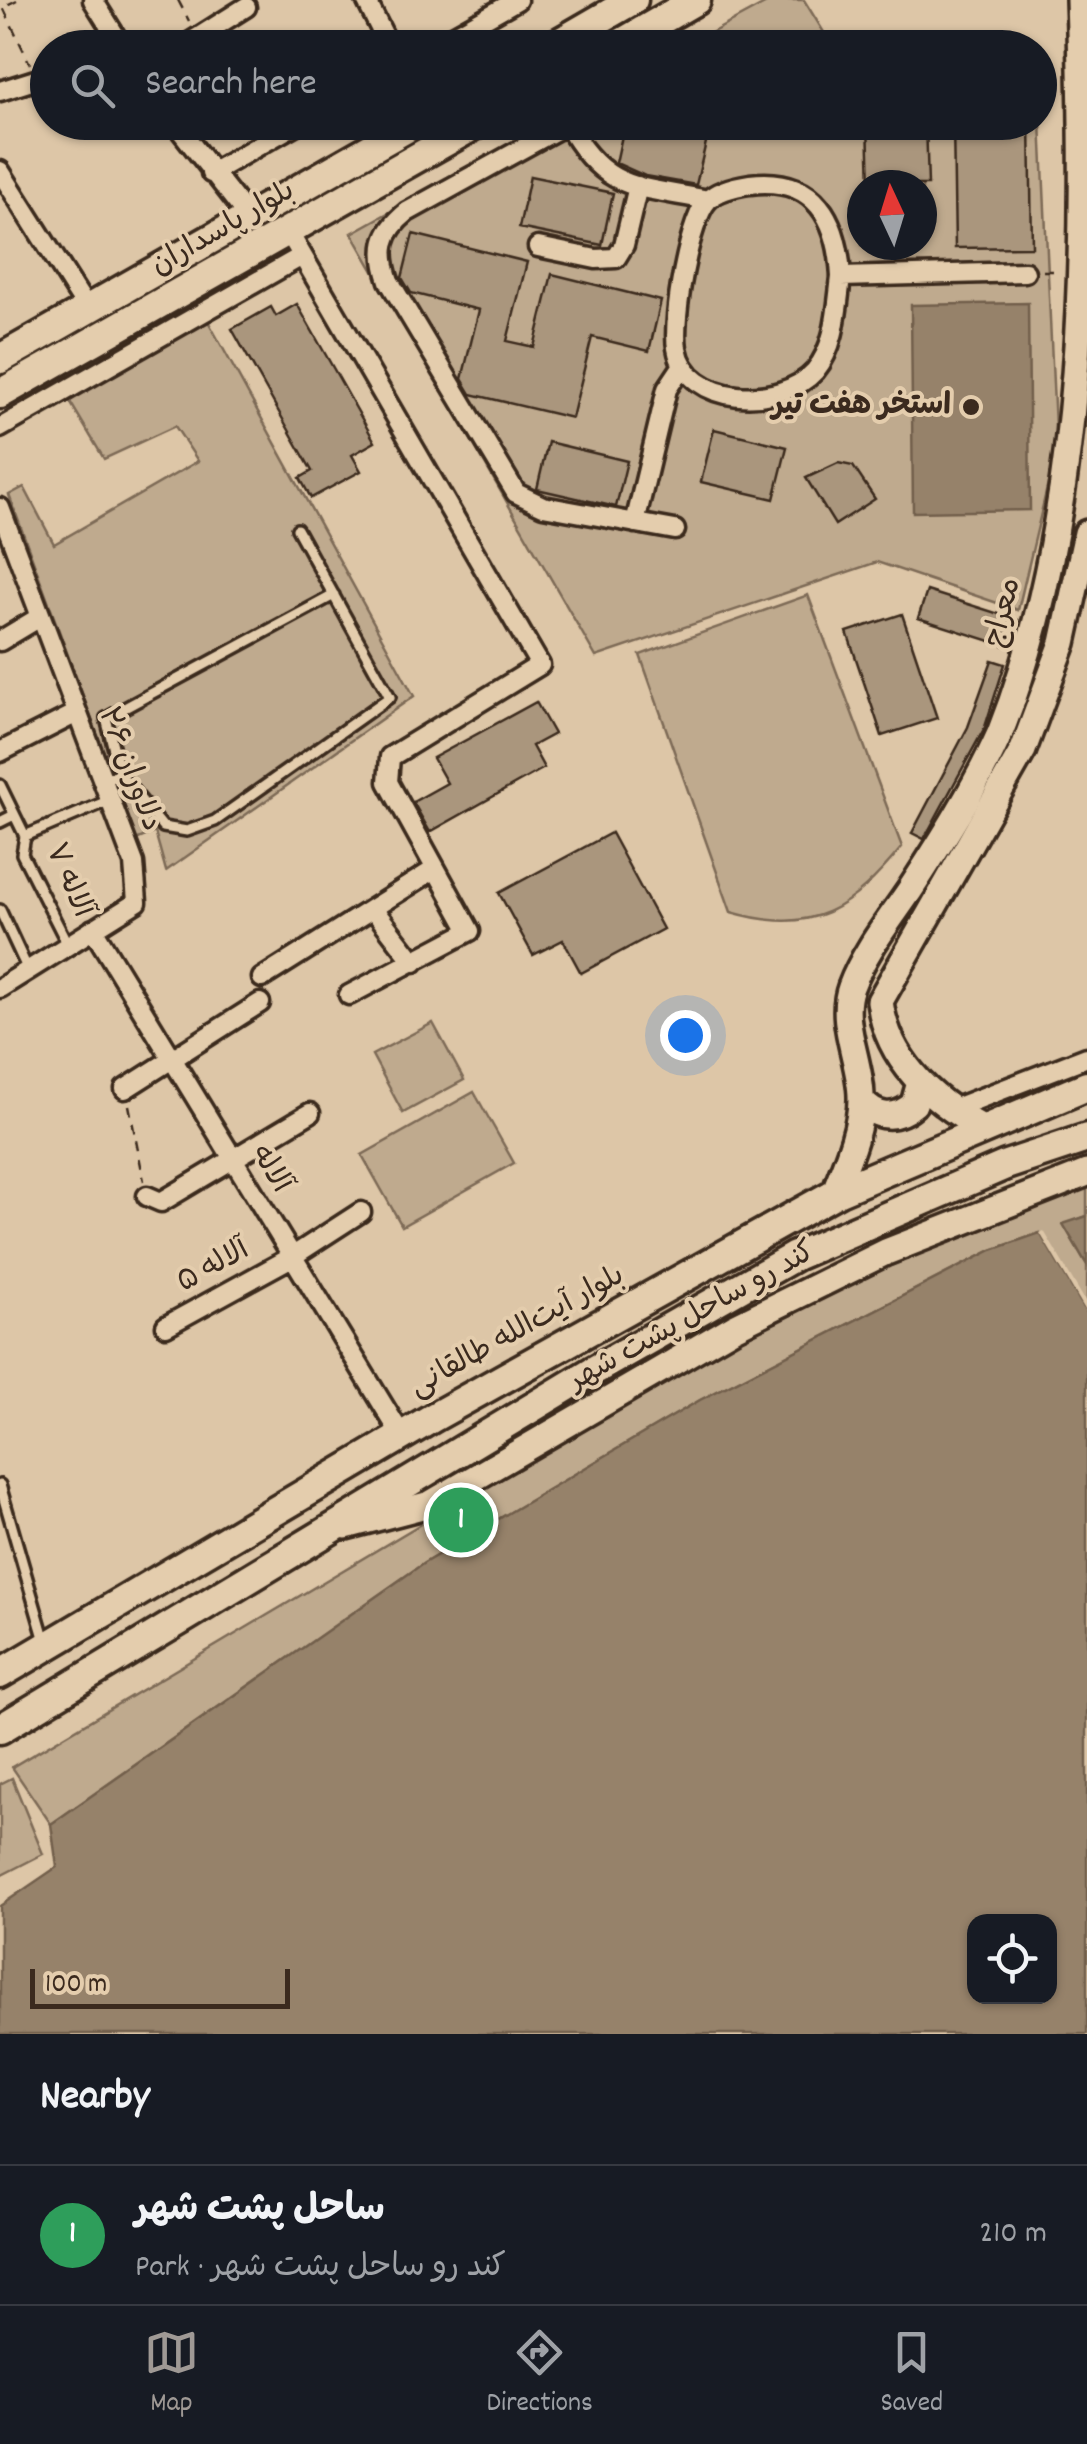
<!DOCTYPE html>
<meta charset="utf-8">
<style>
:root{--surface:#171b24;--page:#20242c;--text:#f1f3f6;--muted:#9ea1a6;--line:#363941;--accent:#9f9995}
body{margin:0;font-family:Dekko,"Playpen Sans Arabic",sans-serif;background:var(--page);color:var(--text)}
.controls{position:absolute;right:30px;bottom:30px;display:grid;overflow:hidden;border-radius:20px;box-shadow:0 2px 8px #0004}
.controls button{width:90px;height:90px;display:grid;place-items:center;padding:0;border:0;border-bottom:2px solid var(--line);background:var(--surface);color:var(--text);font:50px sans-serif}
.compass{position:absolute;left:847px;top:170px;width:90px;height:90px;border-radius:50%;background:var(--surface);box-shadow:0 2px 8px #0004;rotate:356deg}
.scale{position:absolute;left:30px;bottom:25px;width:260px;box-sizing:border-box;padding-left:10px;border:5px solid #3b2a1e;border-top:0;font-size:28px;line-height:35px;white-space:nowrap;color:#3b2a1e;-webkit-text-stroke:8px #e4cdad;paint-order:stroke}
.you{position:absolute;left:685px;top:1035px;width:35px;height:35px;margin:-25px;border:8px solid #fff;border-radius:50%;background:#1a73e8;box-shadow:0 0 0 15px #1a73e833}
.badge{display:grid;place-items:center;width:65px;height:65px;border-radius:50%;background:var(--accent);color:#fff;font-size:32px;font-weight:700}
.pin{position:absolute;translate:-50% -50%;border:5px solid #fff;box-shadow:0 2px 10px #0006}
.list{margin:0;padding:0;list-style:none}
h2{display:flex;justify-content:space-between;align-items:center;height:130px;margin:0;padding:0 40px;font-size:42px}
h2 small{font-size:32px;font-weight:400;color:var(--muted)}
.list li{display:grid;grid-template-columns:65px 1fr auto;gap:30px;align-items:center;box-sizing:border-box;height:140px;padding:0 40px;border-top:2px solid var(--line)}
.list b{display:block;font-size:38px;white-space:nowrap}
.list p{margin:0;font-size:32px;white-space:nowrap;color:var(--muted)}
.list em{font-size:32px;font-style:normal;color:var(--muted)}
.icon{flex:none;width:55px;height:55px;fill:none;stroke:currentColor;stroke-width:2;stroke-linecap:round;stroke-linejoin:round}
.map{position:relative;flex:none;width:1087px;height:2034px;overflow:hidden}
.search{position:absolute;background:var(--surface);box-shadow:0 2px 8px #0004;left:30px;right:30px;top:30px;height:110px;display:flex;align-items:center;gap:25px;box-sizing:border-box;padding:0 35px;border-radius:55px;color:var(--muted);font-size:38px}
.sheet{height:270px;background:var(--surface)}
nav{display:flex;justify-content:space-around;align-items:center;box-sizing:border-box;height:140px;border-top:2px solid var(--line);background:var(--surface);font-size:28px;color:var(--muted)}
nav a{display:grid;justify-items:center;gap:5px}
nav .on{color:var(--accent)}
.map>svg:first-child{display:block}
.green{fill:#bfaa8e;stroke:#7d6a56;stroke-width:2.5;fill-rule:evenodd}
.water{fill:#96826b;stroke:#725f4c;stroke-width:2.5;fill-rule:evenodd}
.pier{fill:#ddc6a7}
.building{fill:#aa967d;stroke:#3b2a1e;stroke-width:2.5}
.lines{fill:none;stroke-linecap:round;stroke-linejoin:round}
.lane-casing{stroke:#3b2a1e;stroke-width:16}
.street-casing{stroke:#3b2a1e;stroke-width:25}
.secondary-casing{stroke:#3b2a1e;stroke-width:32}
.primary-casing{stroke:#3b2a1e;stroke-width:35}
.path{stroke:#3b2a1e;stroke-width:2.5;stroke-dasharray:10 8;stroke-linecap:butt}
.lane{stroke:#e4cdad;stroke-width:9}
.street{stroke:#e4cdad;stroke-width:18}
.secondary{stroke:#e4cdad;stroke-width:25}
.primary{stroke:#e4cdad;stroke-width:28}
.poi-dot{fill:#3b2a1e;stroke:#e4cdad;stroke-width:4}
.labels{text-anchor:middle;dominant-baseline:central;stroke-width:8;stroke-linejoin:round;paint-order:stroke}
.street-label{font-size:30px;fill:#3b2a1e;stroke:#e4cdad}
.poi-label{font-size:30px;font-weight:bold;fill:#3b2a1e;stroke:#e4cdad;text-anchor:end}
</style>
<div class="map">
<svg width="1087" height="2034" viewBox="0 0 1087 2034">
<rect width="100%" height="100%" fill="#ddc6a7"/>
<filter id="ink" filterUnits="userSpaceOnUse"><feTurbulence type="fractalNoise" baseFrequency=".01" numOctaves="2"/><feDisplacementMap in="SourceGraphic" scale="20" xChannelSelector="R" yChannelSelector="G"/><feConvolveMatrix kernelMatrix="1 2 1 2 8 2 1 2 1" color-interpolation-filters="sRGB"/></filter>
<g filter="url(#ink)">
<path class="green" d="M772,0H804L833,47H685Z
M1040,100L1056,450L1018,610L877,562L596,657L352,233L549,123L1040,122ZM862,185H922V245H862Z
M208,321L414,696L166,871L155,832L136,840L9,495L24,487L54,544L198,461L175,426L104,459L63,390Z
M808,595L902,847C851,909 814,936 731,912L640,655Z
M433,1023L464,1080L403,1113L372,1055Z
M474,1092L514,1163L402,1226L362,1155Z
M1087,1185V1216L1064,1225L1087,1265V1313L1040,1233L992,1250L700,1400L424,1563L51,1824L12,1767L641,1393L795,1309L925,1250Z
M12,1778L43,1854L0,1876V1784Z"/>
<path class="water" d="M1028,303L1030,510L913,512L911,305Z
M1087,1216V1265L1063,1224Z
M1040,1233L1087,1313V2034H0V1906L57,1867L51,1824L424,1563L700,1400L992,1250ZM974,1922H1050V1996H974Z"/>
<path class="pier" d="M1044,1231L1087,1304V1313L1040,1233Z"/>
<path class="building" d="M625,122L707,138L696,185L645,176L616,163Z
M926,122L928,185H870L868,124Z
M953,122H1030L1032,247L955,248Z
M530,176L613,193L602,245L519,228Z
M413,234L527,262L507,341L534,347L552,274L661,301L649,351L592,337L572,418L471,394L462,379L479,310L411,293L402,278Z
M297,304L375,442L352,455L361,471L311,498L300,478L312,471L232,329L271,307L276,316Z
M714,429L787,447L774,499L701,482Z
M548,442L627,461L616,507L537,489Z
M838,463L853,466L875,499L835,525L806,478Z
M927,591L1018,620L1009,647L918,618Z
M902,614L937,718L882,736L847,632Z
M992,660L1005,664L985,727L924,839L912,833L968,727Z
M536,702L554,734L532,746L544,768L430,832L413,802L447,783L433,758Z
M611,833L663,929L581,973L563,940L533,955L499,893Z"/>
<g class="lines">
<g class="lane-casing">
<path id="lane" d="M120,774L106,718L334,595
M103,781L120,774L163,827L187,831L215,821L390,697L297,529
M0,785L25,836
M0,822L14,815
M25,836L22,854L68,945
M25,836L110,800
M0,910L28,970
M0,1485L45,1641"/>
</g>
<g class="street-casing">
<path id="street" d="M93,0L123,48
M366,0L390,48
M181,48L246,7
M432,48L517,0
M0,91L48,76
M174,122L249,218
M566,122C604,192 637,186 708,200
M567,124L407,212C381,233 379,251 389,281L516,493L543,506L675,530
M0,171L88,310
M211,173L300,122
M288,231L540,665L390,757L388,782L470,931L349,995
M538,247L596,259L616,258L624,245L638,186
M841,277C837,308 836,346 815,371C781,409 687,407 677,348C672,320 689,220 708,200C718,190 737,186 750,184C816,176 838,220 841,277L1025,272
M0,428L302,256
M0,508L134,863L137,902L0,988
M635,523L667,389L683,365
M0,641L40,617
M0,752L77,713
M374,910L414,962
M93,929L402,1436
M262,978L435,869
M125,1089L260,1003
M950,1110L1087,1057
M147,1196L161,1202L310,1113
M166,1326L290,1258L361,1212"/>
</g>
<g class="secondary-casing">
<path id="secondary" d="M861,1100C876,1119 896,1120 914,1104L920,1082
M982,1128C933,1101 887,1060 880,1001L1023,750L1063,643L1087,533
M834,1194C845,1165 861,1131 861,1099C862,1064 838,1022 851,987C864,952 889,921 910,890C942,841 976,787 1000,733C1087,514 1087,234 1079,0
M346,1526L430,1504L734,1327L886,1252L1087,1173"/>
</g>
<g class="primary-casing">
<path id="primary" d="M550,48L633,0
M613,48L696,0
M0,359L417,122
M0,394L480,122
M0,1674L434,1417L839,1191L1087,1086
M0,1729L593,1371L795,1256L1006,1165L1087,1138"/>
</g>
<path class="path" d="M17,0L3,7L30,64
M178,0L189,21
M1043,271H1060
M129,1105L144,1181"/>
<use href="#lane" class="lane"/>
<use href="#street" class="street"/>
<use href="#secondary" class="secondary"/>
<use href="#primary" class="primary"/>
</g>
</g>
<circle class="poi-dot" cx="971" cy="407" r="10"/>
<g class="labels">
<g class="street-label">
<text transform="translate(224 230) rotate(-30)">بلوار پاسداران</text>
<text transform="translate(1005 613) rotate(-75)">معراج</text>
<text transform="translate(128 770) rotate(69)">دلاوران ۲۶</text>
<text transform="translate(67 881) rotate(67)">آلاله ۷</text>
<text transform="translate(269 1170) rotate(59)">آلاله</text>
<text transform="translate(214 1268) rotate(-29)">آلاله ۵</text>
<text transform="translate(693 1318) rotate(-29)">کند رو ساحل پشت شهر</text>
<text transform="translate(518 1333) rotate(-29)">بلوار آیت‌الله طالقانی</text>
</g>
<g class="poi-label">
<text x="951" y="407">استخر هفت تیر</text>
</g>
</g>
</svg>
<div class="controls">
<button><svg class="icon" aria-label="locate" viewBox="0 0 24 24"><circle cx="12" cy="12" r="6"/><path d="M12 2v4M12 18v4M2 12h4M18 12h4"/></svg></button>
</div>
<svg class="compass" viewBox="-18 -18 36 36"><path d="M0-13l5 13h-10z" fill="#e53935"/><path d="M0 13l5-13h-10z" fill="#9ea1a6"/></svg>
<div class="scale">100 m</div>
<div class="you"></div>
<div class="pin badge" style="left:461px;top:1520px;background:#2e9e5b">1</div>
<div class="search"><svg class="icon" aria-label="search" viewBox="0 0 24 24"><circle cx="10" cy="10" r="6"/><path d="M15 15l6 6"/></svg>Search here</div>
</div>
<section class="sheet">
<h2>Nearby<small></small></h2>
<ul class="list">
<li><span class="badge" style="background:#2e9e5b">1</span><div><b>ساحل پشت شهر</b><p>Park · کند رو ساحل پشت شهر</p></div><em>210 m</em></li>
</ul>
</section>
<nav>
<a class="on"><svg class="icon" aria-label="map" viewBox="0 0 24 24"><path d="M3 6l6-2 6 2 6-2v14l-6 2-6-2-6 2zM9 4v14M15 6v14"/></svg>Map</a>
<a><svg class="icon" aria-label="directions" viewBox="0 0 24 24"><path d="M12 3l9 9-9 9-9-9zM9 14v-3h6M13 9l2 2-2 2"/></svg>Directions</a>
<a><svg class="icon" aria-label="saved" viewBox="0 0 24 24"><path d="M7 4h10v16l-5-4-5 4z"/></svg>Saved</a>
</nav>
